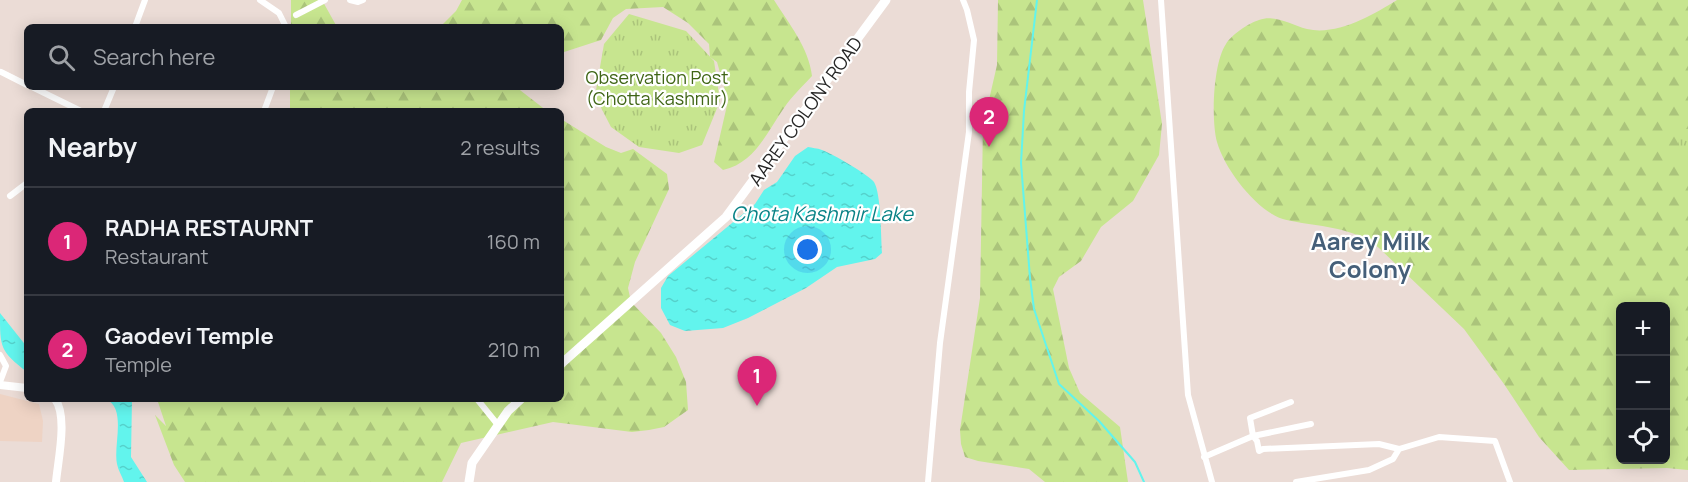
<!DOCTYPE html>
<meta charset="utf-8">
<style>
:root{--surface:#171b24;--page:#20242c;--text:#f1f3f6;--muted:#9ea1a6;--line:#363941;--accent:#db2777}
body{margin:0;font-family:Manrope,sans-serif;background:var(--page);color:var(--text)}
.controls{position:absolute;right:18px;bottom:18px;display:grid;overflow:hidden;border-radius:9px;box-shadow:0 3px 15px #0003}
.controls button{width:54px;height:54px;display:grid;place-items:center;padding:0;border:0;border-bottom:2px solid var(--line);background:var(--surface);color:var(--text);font:30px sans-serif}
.you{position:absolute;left:808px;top:250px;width:21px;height:21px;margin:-15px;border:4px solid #fff;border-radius:50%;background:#1a73e8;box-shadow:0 0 0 9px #1a73e833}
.badge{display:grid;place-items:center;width:39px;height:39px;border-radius:50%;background:var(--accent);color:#fff;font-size:20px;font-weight:700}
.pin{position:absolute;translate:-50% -50px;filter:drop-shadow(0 2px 3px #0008)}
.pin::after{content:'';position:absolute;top:32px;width:21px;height:18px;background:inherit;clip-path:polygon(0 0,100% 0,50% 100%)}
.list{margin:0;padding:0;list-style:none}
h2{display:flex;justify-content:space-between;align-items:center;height:78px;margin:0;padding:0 24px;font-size:26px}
h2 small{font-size:20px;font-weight:400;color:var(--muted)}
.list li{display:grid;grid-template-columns:39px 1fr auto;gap:18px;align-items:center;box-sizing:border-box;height:108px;padding:0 24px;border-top:2px solid var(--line)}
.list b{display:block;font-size:22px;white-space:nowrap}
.list p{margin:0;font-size:20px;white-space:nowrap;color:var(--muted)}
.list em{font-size:20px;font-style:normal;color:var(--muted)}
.icon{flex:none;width:33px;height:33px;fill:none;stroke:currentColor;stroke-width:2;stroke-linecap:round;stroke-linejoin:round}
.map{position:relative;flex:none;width:1688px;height:482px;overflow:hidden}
.search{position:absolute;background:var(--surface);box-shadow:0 3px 15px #0003;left:24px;top:24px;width:540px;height:66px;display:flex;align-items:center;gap:15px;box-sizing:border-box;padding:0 21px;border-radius:9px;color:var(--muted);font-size:22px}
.panel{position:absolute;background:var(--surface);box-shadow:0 3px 15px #0003;left:24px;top:108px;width:540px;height:294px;border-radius:9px}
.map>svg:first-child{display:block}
.education{fill:#eed3c4}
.forest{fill:url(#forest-firs);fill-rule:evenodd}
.park{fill:url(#park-tufts)}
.water{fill:url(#water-ripples)}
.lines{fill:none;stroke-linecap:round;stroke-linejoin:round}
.stream{stroke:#62f4ed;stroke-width:2}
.minor{stroke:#fff;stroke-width:6}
.tertiary{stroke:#fff;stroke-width:8}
.secondary{stroke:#fff;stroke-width:9}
.labels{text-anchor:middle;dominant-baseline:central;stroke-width:4.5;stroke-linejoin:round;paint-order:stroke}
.park-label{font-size:18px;fill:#3f6515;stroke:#fff}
.street-label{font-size:18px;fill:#262626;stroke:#fff}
.water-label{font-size:20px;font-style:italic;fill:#088286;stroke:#fff}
.district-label{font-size:24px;font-weight:bold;fill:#455f79;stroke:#fff}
</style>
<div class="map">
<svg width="1688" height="482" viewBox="0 0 1688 482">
<defs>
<pattern id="forest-firs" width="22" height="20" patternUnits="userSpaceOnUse" patternTransform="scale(1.5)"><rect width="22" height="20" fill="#c7e58f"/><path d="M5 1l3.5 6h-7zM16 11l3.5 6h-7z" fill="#abc47b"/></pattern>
<pattern id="park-tufts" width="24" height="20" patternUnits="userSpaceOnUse" patternTransform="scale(1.5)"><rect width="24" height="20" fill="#c7e58f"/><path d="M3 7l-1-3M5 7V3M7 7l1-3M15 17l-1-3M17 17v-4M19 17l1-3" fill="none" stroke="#abc47b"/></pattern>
<pattern id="water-ripples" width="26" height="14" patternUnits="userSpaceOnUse" patternTransform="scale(1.5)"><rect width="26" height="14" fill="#62f4ed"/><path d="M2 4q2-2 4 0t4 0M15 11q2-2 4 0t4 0" fill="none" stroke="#55d1cb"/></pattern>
</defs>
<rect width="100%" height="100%" fill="#ebdcd6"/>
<path class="education" d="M0,394L39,404L43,421L42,442L0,441Z"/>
<path class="forest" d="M291,0H322L337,27H291Z
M462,0H774C789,24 809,48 812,76C803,86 792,96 784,108C767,132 755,163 723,170L714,162L728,101L717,62L710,57L709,44L688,23L663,7L626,9L613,18L601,40L561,53V27H440L456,11Z
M998,0H1143L1162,124L1159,155L1133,201L1101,227L1081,261L1059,277L1053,289L1069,368L1080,393L1120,427L1128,482H1045L1029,469L978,461L965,457L961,444L960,430L980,298L983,126L997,65Z
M1397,0H1688V470L1667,468L1569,470L1539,437L1504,384L1464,329L1379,248C1358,230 1329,227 1302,223C1292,221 1281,220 1272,214C1250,201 1224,167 1217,142C1211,120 1213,63 1226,44C1231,35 1249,23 1259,20C1275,14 1291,25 1307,29C1337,36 1373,15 1397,0ZM1620,306H1666V460H1620Z
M290,87H516L547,111H290Z
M561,119L606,147L621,153L633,149L667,174L669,189L635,262L628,288L631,302L661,333L676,357L686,382L688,410L664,427L649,430L632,432L553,422L461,443L442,482H185L174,465L155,415L166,426L157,399H561Z"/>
<path class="park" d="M629,14L686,31L714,61L720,101L702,145L679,153L639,147L611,127L595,96L604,44Z
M1678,129H1688V163H1678Z"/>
<path class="water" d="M808,147C812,148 817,148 822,150C831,153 869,175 874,182C881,193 881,237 882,253L875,259L837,267L806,288L748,318L723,328L685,331L670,325L661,308V288L668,276L755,204L764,190L777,182L795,156Z
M0,313L27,347V372C0,351 0,348 0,313Z
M106,399H132L131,457L147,482H124C122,476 118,470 117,464C113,445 127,409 106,399Z"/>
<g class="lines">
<path class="stream" d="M1037,0L1024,111L1021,163L1030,278L1034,309L1059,384L1099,421L1135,462L1144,482"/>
<path class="minor" d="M260,0L279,13L286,27
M350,0L358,2L363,0
M1161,0L1188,395L1212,482
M296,15L325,0
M135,27L145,0
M1,72L27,85
M32,87L81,111
M104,111L114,87
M264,111L273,87
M10,196L27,183
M0,355L6,366L0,382
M477,399L498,425
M1291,402L1250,418L1253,436L1311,424
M1399,449L1439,437L1495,441L1510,482
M1204,457L1253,436L1257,441L1259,451L1263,449L1379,444L1399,449L1393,459L1369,470L1296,482
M928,482L940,343L969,132V92L974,40L967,10L963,0"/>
<path class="tertiary" d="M0,385L27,388
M55,399C68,416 58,460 56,482"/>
<path class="secondary" d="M561,364L726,217L886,0
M469,482L472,463L508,411L521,399"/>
</g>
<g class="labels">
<g class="park-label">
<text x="657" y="77">Observation Post<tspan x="657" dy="21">(Chotta Kashmir)</tspan></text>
</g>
<g class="street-label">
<text transform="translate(805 111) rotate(-54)">AAREY COLONY ROAD</text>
</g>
<g class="water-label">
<text x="822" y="213">Chota Kashmir Lake</text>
</g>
<g class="district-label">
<text x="1370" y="240">Aarey Milk<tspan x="1370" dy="28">Colony</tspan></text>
</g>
</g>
</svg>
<div class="controls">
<button>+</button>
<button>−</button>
<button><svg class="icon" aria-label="locate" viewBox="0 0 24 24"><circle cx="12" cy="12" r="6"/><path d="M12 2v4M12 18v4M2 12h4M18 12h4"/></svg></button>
</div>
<div class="you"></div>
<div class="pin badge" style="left:757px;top:406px">1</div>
<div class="pin badge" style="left:989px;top:147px">2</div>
<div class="search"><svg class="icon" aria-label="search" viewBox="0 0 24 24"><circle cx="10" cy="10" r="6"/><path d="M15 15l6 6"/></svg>Search here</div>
<section class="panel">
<h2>Nearby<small>2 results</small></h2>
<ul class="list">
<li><span class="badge">1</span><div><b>RADHA RESTAURNT</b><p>Restaurant</p></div><em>160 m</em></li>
<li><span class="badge">2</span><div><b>Gaodevi Temple</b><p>Temple</p></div><em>210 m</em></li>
</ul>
</section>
</div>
